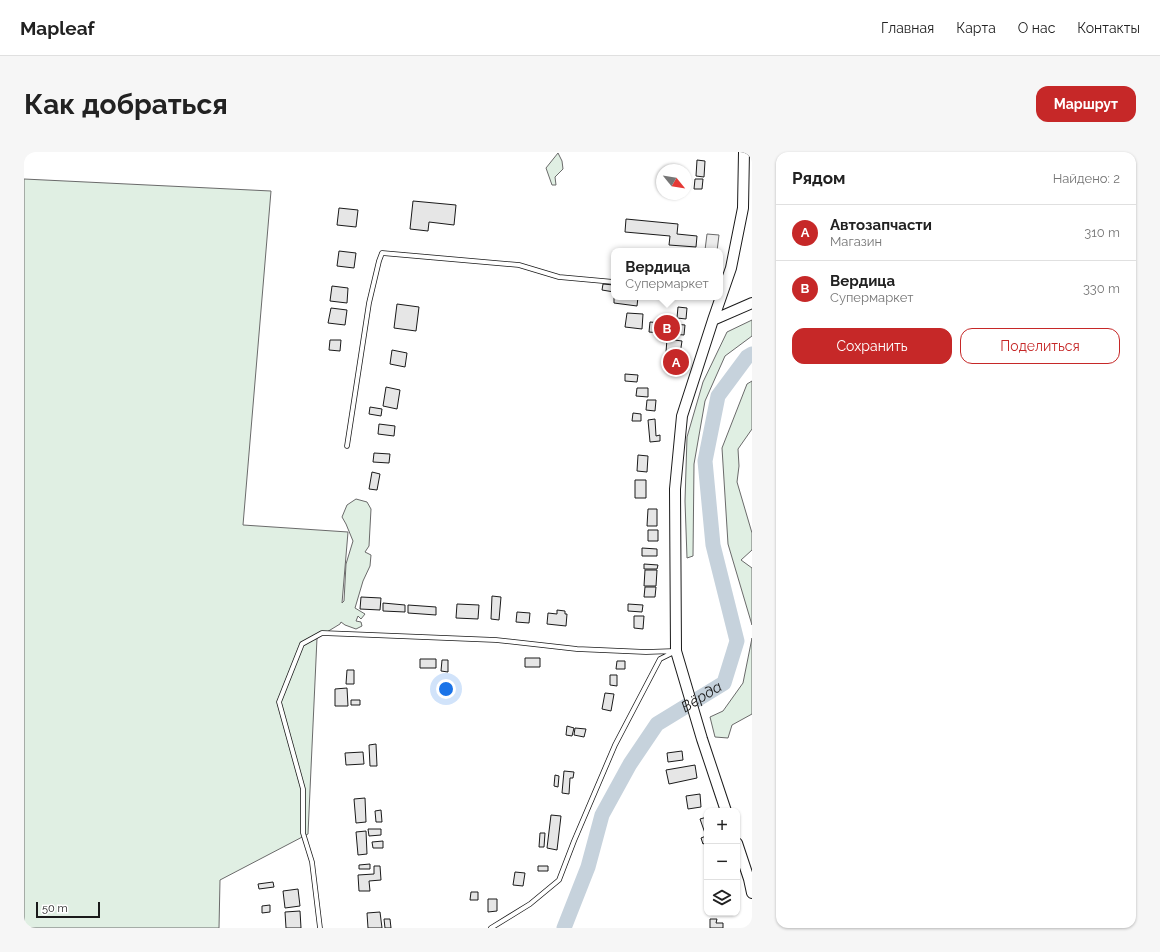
<!DOCTYPE html>
<html lang="ru">
<meta charset="utf-8">
<style>
:root{--surface:#fff;--page:#f6f6f6;--text:#222;--muted:#767676;--line:#e0e0e0;--accent:#c62828}
body{margin:0;font-family:Raleway,sans-serif;background:var(--page);color:var(--text)}
.controls{position:absolute;right:12px;bottom:12px;display:grid;overflow:hidden;border-radius:8px;box-shadow:0 1px 3px #0004}
.controls button{width:36px;height:36px;display:grid;place-items:center;padding:0;border:0;border-bottom:1px solid var(--line);background:var(--surface);color:var(--text);font:20px sans-serif}
.compass{position:absolute;left:632px;top:12px;width:36px;height:36px;border-radius:50%;background:var(--surface);box-shadow:0 1px 3px #0004;rotate:120deg}
.scale{position:absolute;left:12px;bottom:10px;width:64px;box-sizing:border-box;padding-left:4px;border:2px solid #1a1a1a;border-top:0;font-size:11px;line-height:14px;white-space:nowrap;color:#1a1a1a;-webkit-text-stroke:3px #fff;paint-order:stroke}
.you{position:absolute;left:422px;top:537px;width:14px;height:14px;margin:-10px;border:3px solid #fff;border-radius:50%;background:#1a73e8;box-shadow:0 0 0 6px #1a73e833}
.badge{display:grid;place-items:center;width:26px;height:26px;border-radius:50%;background:var(--accent);color:#fff;font-size:13px;font-weight:700}
.pin{position:absolute;translate:-50% -50%;border:2px solid #fff;box-shadow:0 1px 4px #0006}
.popup{position:absolute;left:587px;top:96px;width:112px;height:52px;box-sizing:border-box;display:grid;place-content:center;border-radius:8px;background:var(--surface);filter:drop-shadow(0 1px 3px #0005);font-size:13px;white-space:nowrap;color:var(--muted)}
.popup b{font-size:15px;color:var(--text)}
.popup::after{content:'';position:absolute;left:50%;top:100%;margin-left:-8px;border:8px solid transparent;border-top-color:var(--surface)}
.list{margin:0;padding:0;list-style:none}
h2{display:flex;justify-content:space-between;align-items:center;height:52px;margin:0;padding:0 16px;font-size:17px}
h2 small{font-size:13px;font-weight:400;color:var(--muted)}
.list li{display:grid;grid-template-columns:26px 1fr auto;gap:12px;align-items:center;box-sizing:border-box;height:56px;padding:0 16px;border-top:1px solid var(--line)}
.list b{display:block;font-size:15px;white-space:nowrap}
.list p{margin:0;font-size:13px;white-space:nowrap;color:var(--muted)}
.list em{font-size:13px;font-style:normal;color:var(--muted)}
.actions{display:flex;gap:8px;padding:12px 16px}
.actions a{flex:1;padding:9px 0;border:1px solid var(--accent);border-radius:12px;text-align:center;font-size:14px;color:var(--accent)}
.actions .main{background:var(--accent);color:#fff}
.icon{flex:none;width:22px;height:22px;fill:none;stroke:currentColor;stroke-width:2;stroke-linecap:round;stroke-linejoin:round}
.map{position:relative;flex:none;width:728px;height:776px;overflow:hidden;border-radius:12px}
header{display:flex;align-items:center;gap:24px;box-sizing:border-box;height:56px;padding:0 20px;background:var(--surface);border-bottom:1px solid var(--line)}
header strong{font-size:19px}
nav{display:flex;gap:22px;margin-inline-start:auto;font-size:14px}
.intro{display:flex;align-items:center;justify-content:space-between;box-sizing:border-box;height:96px;padding:0 24px}
h1{margin:0;font-size:28px}
.button{padding:10px 18px;border-radius:12px;background:var(--accent);color:#fff;font-size:14px;font-weight:700}
main{display:flex;gap:24px;padding:0 24px}
aside{flex:1;background:var(--surface);border-radius:12px;box-shadow:0 1px 3px #0004}
.map>svg:first-child{display:block}
.green{fill:#e0efe3;stroke:#6a6a6a}
.parking{fill:#ededed;stroke:#6a6a6a}
.lines{fill:none;stroke-linecap:round;stroke-linejoin:round}
.river{stroke:#c6d2dc;stroke-width:15}
.building{fill:#e6e6e6;stroke:#1a1a1a}
.service-casing{stroke:#1a1a1a;stroke-width:5.5}
.tertiary-casing{stroke:#1a1a1a;stroke-width:12}
.service{stroke:#fff;stroke-width:4}
.tertiary{stroke:#fff;stroke-width:10}
.labels{text-anchor:middle;dominant-baseline:central;stroke-width:3;stroke-linejoin:round;paint-order:stroke}
.water-label{font-size:15px;font-style:italic;fill:#1a1a1a;stroke:#fff}
</style>
<header>
<strong>Mapleaf</strong>
<nav><a>Главная</a><a>Карта</a><a>О нас</a><a>Контакты</a></nav>
</header>
<div class="intro"><h1>Как добраться</h1><a class="button">Маршрут</a></div>
<main>
<div class="map">
<svg width="728" height="776" viewBox="0 0 728 776">
<rect width="100%" height="100%" fill="#fff"/>
<path class="green" d="M534,1L538,9L539,17L531,25L532,33H528L522,16Z
M0,27L247,39L219,373L324,380L318,451L320,449L322,412L329,389L322,372L318,365L323,353L332,347L343,350L347,357L345,394L341,400L347,403L346,414L339,429L331,456L341,462L337,467L334,464L332,469L337,470L338,474L332,477L321,473L317,470L316,472L293,486L284,682L196,728L195,776H0Z
M728,168V184L701,204L681,249L670,312L669,404L663,406L661,349L663,285L679,230L703,180Z
M728,229V277L714,297L715,314L713,330L728,381V398L717,408L728,416V473L704,392L698,296L723,232Z
M728,486V562L708,573L704,586L691,585L686,565L699,559L719,531Z"/>
<path class="parking" d="M683,82L695,83L693,99L681,98Z"/>
<g class="lines">
<path class="river" id="s1" d="M540,776L564,715L578,663L606,612L633,572L700,531L713,489L689,393L681,309L694,244L723,205L728,202"/>
</g>
<path class="building" d="M673,8L681,9L680,25L672,24Z
M671,27H679L678,37H670Z
M389,49L432,53L430,73L405,70L404,79L386,77Z
M315,56L334,58L332,75L313,73Z
M602,67L654,72L653,82L673,84L672,95L645,93L646,84L601,80Z
M315,99L332,101L330,116L313,114Z
M579,132L590,133V140L578,138Z
M308,134L324,136L323,151L306,149Z
M590,145H614L613,154L590,151Z
M373,152L395,155L392,179L370,176Z
M654,155L663,156L662,167L653,166Z
M307,156L323,158L321,173L304,171Z
M603,161L619,162L618,177L601,175Z
M626,170L661,173L660,183L625,180Z
M643,187L658,189L656,202L642,200Z
M306,188H317L316,199L305,198Z
M368,198L383,201L381,215L366,212Z
M646,203L659,204L658,216L645,215Z
M601,222L614,223L613,230L601,229Z
M362,235L376,238L373,257L359,254Z
M613,236H624V245L612,244Z
M623,248H632L631,259L622,258Z
M346,255L358,257L357,264L345,262Z
M609,261L617,262V269H608Z
M631,267L632,284L636,283V289L626,290L624,268Z
M355,272L371,274L370,284L354,282Z
M350,301L366,302L365,311L349,310Z
M614,303L624,304L623,320L613,319Z
M348,320L356,322L353,338L345,337Z
M611,328H622V346H611Z
M624,357H633V374H623Z
M624,378H634V389H624Z
M618,396L633,397V404H618Z
M620,412L634,413L633,417H620Z
M621,418H633L632,434H620Z
M621,435H632L631,445H620Z
M468,444L477,445L475,468L467,467Z
M337,445L357,446L356,458L336,457Z
M359,451L381,453V460L359,459Z
M433,452L455,453L454,467L432,466Z
M604,452L619,453L618,460L604,459Z
M384,453L412,455V463L384,461Z
M533,458L541,459V462H543L542,474L523,472L524,461L533,462Z
M493,460L506,461L505,471L492,470Z
M610,464H620L619,477L610,476Z
M501,506H516V515H501Z
M396,507H412V516H396Z
M418,508H424V520L417,519Z
M593,509H601V517H592Z
M323,518H330V532H322Z
M586,523H593V534L586,533Z
M323,536L324,554H311V537Z
M581,541L590,542L587,559L578,557Z
M327,548H336V553H327Z
M543,574L550,576L548,584L542,583Z
M551,576L562,577L560,585L550,583Z
M352,592L353,614H346L345,593Z
M658,599L659,608L644,610L643,601Z
M339,600L340,612L322,613L321,601Z
M671,613L673,626L645,632L642,618Z
M540,619L550,620L549,626H546L545,642L538,641Z
M531,623L535,624L534,635L530,634Z
M676,642L677,655L664,657L662,644Z
M341,646L342,670L332,671L330,647Z
M357,658L358,670H352L351,659Z
M527,663L537,664L533,698L523,696Z
M683,665V690L679,692L677,686L682,684L676,667Z
M344,677H357V683L345,684Z
M342,679L343,702L334,703L332,680Z
M516,681H521L520,695H515Z
M359,689V696H349L348,690Z
M346,712V717H335V713Z
M350,714H356L357,728L345,729L346,739H335L334,723L350,722Z
M514,714H524V719H514Z
M491,720L501,721L499,734L489,733Z
M249,730L250,735L235,737L234,732Z
M274,737L276,754L261,756L259,739Z
M447,740H454V748H446Z
M464,747H473V759L464,760Z
M246,753V760L238,761V754Z
M276,759L277,776H262L261,760Z
M356,760L358,776H344L343,761Z
M360,767H366L367,776H361Z
M686,767H693L692,771H699V776H686Z"/>
<g class="lines">
<g class="service-casing">
<path id="service" d="M323,294L345,151L355,109L358,101L495,113L535,125L590,130
M296,776L288,710L279,681V637L255,550L278,492L298,481L324,482L472,488L553,497L622,500L651,499
M467,776L506,752L535,728L550,689L591,593L636,507L650,500"/>
</g>
<g class="tertiary-casing">
<path id="tertiary" d="M689,168L707,116L719,56L720,0
M702,659L678,587L652,499L651,337L658,264L689,168L728,151
M713,691L725,727L728,741"/>
</g>
<use href="#service" class="service"/>
<use href="#tertiary" class="tertiary"/>
</g>
<g class="labels">
<g class="water-label">
<text stroke="none"><textPath href="#s1" startOffset="278">Вёрда</textPath></text>
</g>
</g>
</svg>
<div class="controls">
<button>+</button>
<button>−</button>
<button><svg class="icon" aria-label="layers" viewBox="0 0 24 24"><path d="M12 4l9 5-9 5-9-5zM3 14l9 5 9-5"/></svg></button>
</div>
<svg class="compass" viewBox="-18 -18 36 36"><path d="M0-13l5 13h-10z" fill="#e53935"/><path d="M0 13l5-13h-10z" fill="#767676"/></svg>
<div class="scale">50 m</div>
<div class="you"></div>
<div class="pin badge" style="left:652px;top:210px">A</div>
<div class="pin badge" style="left:643px;top:176px">B</div>
<div class="popup"><b>Вердица</b>Супермаркет</div>
</div>
<aside>
<h2>Рядом<small>Найдено: 2</small></h2>
<ul class="list">
<li><span class="badge">A</span><div><b>Автозапчасти</b><p>Магазин</p></div><em>310 m</em></li>
<li><span class="badge">B</span><div><b>Вердица</b><p>Супермаркет</p></div><em>330 m</em></li>
</ul>
<div class="actions"><a class="main">Сохранить</a><a>Поделиться</a></div>
</aside>
</main>
